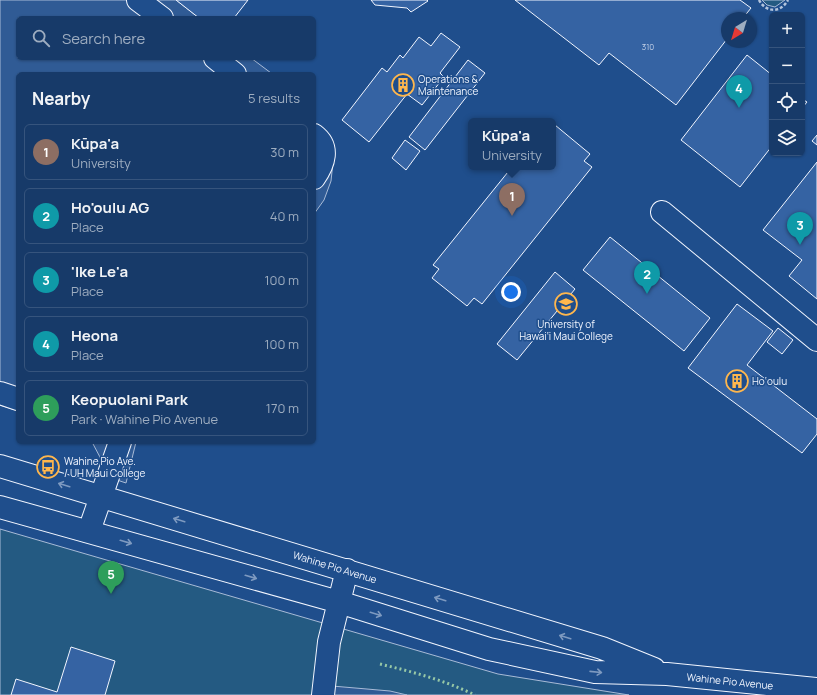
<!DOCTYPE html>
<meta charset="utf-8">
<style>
:root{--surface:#173a69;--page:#244571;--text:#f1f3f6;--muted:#9eadc0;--line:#36547d;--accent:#95b2f1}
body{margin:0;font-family:Manrope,sans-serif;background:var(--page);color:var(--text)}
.controls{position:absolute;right:12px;top:12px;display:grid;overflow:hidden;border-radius:6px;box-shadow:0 1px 3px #0004}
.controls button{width:36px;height:36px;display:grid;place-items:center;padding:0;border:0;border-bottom:1px solid var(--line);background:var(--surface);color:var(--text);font:20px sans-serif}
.compass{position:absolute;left:721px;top:12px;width:36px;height:36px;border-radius:50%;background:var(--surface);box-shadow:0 1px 3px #0004;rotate:218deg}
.you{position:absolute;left:511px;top:292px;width:14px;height:14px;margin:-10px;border:3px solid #fff;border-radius:50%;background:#1a73e8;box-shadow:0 0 0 6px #1a73e833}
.badge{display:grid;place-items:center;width:26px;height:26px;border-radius:50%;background:var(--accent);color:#fff;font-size:13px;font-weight:700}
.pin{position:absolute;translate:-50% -33px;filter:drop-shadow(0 1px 2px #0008)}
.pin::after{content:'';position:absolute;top:21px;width:14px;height:12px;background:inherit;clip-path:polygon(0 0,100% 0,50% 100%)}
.popup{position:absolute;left:468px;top:118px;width:88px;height:52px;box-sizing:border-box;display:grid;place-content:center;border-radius:6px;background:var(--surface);filter:drop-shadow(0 1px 3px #0005);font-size:13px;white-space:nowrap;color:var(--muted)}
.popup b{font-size:15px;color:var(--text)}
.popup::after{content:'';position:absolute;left:50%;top:100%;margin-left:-8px;border:8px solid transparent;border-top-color:var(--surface)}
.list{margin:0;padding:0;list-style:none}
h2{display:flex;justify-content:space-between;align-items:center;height:52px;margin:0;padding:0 16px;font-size:17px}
h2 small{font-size:13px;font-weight:400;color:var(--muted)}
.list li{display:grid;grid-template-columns:26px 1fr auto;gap:12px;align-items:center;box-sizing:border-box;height:56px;margin:0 8px 8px;padding:0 8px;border:1px solid var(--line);border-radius:6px}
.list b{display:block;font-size:15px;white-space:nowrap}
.list p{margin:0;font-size:13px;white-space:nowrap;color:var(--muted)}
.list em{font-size:13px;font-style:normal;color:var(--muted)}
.icon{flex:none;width:22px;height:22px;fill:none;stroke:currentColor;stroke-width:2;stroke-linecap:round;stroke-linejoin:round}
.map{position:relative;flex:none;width:817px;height:695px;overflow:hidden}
.search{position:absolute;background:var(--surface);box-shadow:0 1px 3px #0004;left:16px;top:16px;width:300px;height:44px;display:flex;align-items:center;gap:10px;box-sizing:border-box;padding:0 14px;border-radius:6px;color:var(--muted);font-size:15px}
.panel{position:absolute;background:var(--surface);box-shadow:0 1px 3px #0004;left:16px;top:72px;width:300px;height:372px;border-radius:6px}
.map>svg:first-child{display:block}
.green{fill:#245a82;stroke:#a8bbd7}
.parking{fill:#305b95;stroke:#a8bbd7}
.building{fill:#3563a3;stroke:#f2f6ff}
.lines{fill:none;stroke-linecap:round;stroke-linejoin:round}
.minor-casing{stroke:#f2f6ff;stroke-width:24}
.path{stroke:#b3c4dc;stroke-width:2.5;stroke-dasharray:3 2;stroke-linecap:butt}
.minor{stroke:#1f4e8c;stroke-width:22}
.hedge{stroke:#97c8a6;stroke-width:3;stroke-dasharray:2 3;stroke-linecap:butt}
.oneway{stroke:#7e9ac0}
.labels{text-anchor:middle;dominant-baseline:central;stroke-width:3;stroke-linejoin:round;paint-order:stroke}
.number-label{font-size:8px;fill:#c3d1e8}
.poi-label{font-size:10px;fill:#f2f6ff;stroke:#1f4e8c;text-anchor:start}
.street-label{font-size:10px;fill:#f2f6ff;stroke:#1f4e8c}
</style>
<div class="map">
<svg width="817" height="695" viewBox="0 0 817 695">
<rect width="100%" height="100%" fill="#1f4e8c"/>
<path class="green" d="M762,0H785L775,7L767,5Z
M0,529L498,674L629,695H0Z"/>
<path class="parking" d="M0,0H176L199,18H18V58H251L271,73L18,74V411L0,405Z
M314,128L333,162L331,181L324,200L314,214Z
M92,442H136L126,483L111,478Z
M332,686L390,691L407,695H332Z"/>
<path class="building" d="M176,0H248L234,18H199Z
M371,0H427L428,1L411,12L407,8L375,5Z
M515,0H740L751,8L743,18H727V39L676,105L609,53L599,65Z
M441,33L460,47L440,73L444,77L422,105L407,94L369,142L342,120L382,68L387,72L400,55L403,58L419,37L431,46Z
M747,55L772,75V146L740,187L681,140Z
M468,60L485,73L425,150L409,137Z
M802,99L807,102L802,108Z
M555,125L590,154L584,161L592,167L482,304L474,298L467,306L432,278L439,269L433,265L512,167H553V128Z
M817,135V145L812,141Z
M405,140L420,151L406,170L392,158Z
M817,162V299L789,276L802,260L763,230Z
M610,237L710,318L684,351L583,270Z
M555,272L575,289L517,360L497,344Z
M737,304L773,331L747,365L817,419V434L802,453L688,368Z
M778,328L793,340L782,354L767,342Z
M71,647L115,661L105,695H11L16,679L57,692Z"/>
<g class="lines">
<g class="minor-casing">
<path id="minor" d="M138,0L162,18
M215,58L235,74
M314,135C330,147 324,164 314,178
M662,212L817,340
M0,393L18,399
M0,466L602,648L654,669
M0,507L339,602L489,649L595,672L667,674L817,689
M89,531L120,442
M323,695L329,642L347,570"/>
</g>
<path class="path" d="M759,0C766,13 781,13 788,0"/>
<use href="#minor" class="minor"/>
<path class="hedge" d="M380,664C413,672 444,680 475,695"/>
</g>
<defs><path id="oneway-shaft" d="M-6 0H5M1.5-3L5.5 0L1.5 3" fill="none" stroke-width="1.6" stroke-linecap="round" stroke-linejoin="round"/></defs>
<g class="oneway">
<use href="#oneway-shaft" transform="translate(64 485) rotate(-163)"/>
<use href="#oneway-shaft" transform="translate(179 520) rotate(-163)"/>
<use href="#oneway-shaft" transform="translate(126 542) rotate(16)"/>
<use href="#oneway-shaft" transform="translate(251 577) rotate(16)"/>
<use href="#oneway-shaft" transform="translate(440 599) rotate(-163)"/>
<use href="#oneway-shaft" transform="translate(376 614) rotate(17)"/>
<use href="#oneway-shaft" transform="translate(565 637) rotate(-163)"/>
<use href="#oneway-shaft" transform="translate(596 672) rotate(6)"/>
</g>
<defs>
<g id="building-ring" transform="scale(1.15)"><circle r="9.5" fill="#1f4e8c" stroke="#ffb74d" stroke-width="1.5"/><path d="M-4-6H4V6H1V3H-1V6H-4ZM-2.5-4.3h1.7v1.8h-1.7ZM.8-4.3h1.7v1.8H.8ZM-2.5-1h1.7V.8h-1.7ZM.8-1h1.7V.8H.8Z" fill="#ffb74d"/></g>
<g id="university-ring" transform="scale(1.15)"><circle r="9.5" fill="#1f4e8c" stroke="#ffb74d" stroke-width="1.5"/><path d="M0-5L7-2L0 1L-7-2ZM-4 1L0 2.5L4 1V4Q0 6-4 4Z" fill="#ffb74d"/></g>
<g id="bus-ring" transform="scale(1.15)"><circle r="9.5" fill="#1f4e8c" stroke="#ffb74d" stroke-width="1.5"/><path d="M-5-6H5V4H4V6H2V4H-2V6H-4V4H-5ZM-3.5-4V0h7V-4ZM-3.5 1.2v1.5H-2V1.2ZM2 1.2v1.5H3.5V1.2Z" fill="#ffb74d"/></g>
</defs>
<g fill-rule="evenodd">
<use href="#building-ring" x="403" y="85"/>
<use href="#university-ring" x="566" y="304"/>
<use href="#building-ring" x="737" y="381"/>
<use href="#bus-ring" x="48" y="467"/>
</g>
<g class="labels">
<g class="number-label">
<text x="648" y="46">310</text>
</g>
<g class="poi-label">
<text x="418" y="79">Operations &amp;<tspan x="418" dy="12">Maintenance</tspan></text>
<text x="566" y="324" text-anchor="middle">University of<tspan x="566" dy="12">Hawai‘i Maui College</tspan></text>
<text x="752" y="381">Ho‘oulu</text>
<text x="64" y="461">Wahine Pio Ave.<tspan x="64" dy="12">/ UH Maui College</tspan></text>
</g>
<g class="street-label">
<text transform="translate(335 567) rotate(17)">Wahine Pio Avenue</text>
<text transform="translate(730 681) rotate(6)">Wahine Pio Avenue</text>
</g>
</g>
</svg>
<div class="controls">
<button>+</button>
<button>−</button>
<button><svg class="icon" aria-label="locate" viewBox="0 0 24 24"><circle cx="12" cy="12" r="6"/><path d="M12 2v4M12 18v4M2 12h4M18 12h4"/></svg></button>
<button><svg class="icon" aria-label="layers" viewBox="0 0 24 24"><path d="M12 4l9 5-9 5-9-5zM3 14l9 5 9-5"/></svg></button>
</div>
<svg class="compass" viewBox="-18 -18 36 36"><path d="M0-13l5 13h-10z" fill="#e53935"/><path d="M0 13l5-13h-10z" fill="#9eadc0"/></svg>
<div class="you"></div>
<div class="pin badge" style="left:512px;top:216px;background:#8d6e63">1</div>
<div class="popup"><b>Kūpa'a</b>University</div>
<div class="pin badge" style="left:647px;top:294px;background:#0f9aa8">2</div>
<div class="pin badge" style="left:800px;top:245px;background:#0f9aa8">3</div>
<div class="pin badge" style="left:739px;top:108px;background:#0f9aa8">4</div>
<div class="pin badge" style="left:111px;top:594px;background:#2e9e5b">5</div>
<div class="search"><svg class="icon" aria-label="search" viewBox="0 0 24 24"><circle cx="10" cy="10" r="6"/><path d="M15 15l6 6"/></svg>Search here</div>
<section class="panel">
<h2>Nearby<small>5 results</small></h2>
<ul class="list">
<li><span class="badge" style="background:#8d6e63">1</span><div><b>Kūpa'a</b><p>University</p></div><em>30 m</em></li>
<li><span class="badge" style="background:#0f9aa8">2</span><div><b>Ho'oulu AG</b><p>Place</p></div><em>40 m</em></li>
<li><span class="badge" style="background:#0f9aa8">3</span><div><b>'Ike Le'a</b><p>Place</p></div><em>100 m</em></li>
<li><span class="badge" style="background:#0f9aa8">4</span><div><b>Heona</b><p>Place</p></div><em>100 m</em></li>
<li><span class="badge" style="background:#2e9e5b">5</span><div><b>Keopuolani Park</b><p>Park · Wahine Pio Avenue</p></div><em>170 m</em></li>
</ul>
</section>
</div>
